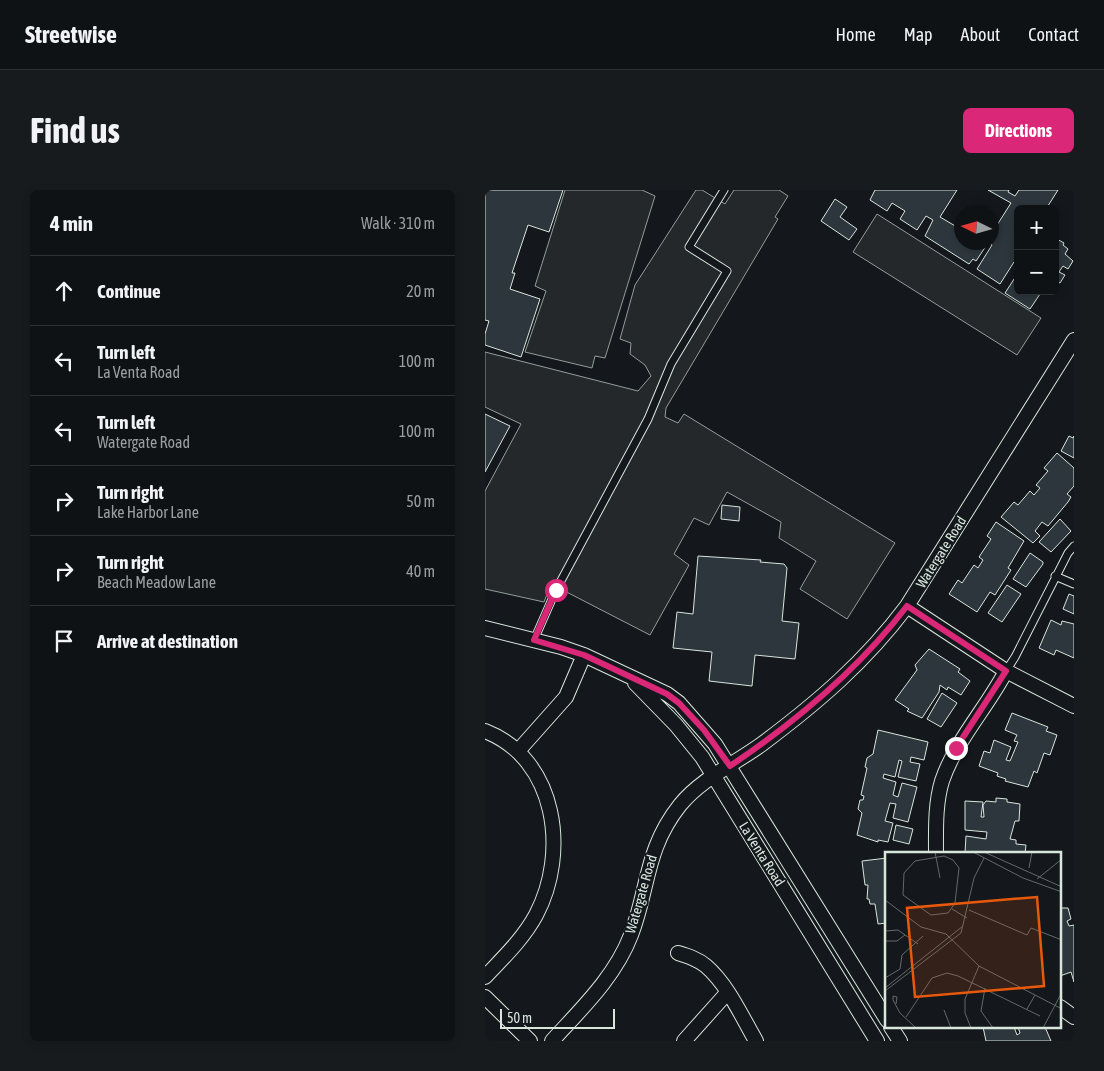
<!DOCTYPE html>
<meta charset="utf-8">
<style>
:root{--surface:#0f1215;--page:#181b1e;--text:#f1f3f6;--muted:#9b9ea0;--line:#2f3234;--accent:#db2777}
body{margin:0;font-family:"Asap Condensed",sans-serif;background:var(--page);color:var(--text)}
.controls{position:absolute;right:15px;top:15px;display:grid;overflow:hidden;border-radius:8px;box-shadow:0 2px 8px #0003}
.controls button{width:45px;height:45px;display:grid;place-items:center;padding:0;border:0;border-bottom:1px solid var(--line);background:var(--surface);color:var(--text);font:25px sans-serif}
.compass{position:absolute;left:469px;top:15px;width:45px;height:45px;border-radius:50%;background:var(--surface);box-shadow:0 2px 8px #0003;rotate:275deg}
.scale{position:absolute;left:15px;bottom:12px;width:115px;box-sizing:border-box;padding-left:5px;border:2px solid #d8e6dc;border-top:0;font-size:14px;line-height:18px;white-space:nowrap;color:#d8e6dc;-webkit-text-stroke:4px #14181c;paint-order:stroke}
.stop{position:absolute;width:15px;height:15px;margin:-11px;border:4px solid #db2777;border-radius:50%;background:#fff}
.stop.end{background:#db2777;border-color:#fff;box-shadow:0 1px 5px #0008}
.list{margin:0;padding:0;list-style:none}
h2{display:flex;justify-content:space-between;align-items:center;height:65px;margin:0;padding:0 20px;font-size:21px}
h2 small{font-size:16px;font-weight:400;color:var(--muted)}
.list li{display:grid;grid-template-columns:32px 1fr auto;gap:15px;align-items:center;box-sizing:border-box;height:70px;padding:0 20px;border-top:1px solid var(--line)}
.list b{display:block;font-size:19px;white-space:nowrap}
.list p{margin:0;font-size:16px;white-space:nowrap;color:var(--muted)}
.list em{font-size:16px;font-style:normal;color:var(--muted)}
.icon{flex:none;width:28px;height:28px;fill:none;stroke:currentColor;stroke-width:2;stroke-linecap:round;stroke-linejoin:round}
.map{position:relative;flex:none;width:589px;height:851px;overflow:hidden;border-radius:8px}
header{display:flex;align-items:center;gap:30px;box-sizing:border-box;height:70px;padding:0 25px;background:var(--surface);border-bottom:1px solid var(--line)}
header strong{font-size:24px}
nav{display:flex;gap:28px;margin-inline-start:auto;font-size:18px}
.intro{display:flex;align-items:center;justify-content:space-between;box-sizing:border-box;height:120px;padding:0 30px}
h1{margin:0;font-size:35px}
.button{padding:12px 22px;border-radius:8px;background:var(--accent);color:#fff;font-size:18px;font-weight:700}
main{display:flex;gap:30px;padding:0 30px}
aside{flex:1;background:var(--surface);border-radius:8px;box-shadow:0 2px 8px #0003}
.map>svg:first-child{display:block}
.parking{fill:#24282b;stroke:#939e99}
.building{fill:#2c363c;stroke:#d8e6dc}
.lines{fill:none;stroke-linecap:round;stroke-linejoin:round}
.service-casing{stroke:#d8e6dc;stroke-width:9}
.minor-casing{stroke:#d8e6dc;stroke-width:16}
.service{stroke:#14181c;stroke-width:7}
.minor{stroke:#14181c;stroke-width:14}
.route{stroke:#db2777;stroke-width:6}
.labels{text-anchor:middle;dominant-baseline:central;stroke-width:4;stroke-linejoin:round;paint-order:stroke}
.street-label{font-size:14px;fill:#d8e6dc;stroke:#14181c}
.inset-road{fill:none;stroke:#626a69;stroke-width:1}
.view{fill:#e8590c;fill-opacity:0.15;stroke:#e8590c;stroke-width:2.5}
.inset-edge{fill:none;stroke:#d8e6dc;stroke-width:2.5}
</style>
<header>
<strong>Streetwise</strong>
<nav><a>Home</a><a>Map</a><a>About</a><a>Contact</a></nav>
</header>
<div class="intro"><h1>Find us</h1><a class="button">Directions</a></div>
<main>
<aside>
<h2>4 min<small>Walk · 310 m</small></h2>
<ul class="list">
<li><svg class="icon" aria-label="ahead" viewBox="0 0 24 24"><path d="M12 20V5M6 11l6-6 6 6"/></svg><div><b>Continue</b></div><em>20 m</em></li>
<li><svg class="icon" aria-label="left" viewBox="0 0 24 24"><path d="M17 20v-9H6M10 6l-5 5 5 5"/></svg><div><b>Turn left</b><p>La Venta Road</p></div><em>100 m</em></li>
<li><svg class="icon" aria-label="left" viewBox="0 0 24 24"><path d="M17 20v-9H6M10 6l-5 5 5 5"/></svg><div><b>Turn left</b><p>Watergate Road</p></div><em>100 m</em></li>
<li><svg class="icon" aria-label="right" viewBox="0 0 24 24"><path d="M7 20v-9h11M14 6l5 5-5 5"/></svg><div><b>Turn right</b><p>Lake Harbor Lane</p></div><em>50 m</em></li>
<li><svg class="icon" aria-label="right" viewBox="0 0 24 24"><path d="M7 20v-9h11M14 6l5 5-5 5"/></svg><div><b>Turn right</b><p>Beach Meadow Lane</p></div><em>40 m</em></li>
<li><svg class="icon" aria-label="arrive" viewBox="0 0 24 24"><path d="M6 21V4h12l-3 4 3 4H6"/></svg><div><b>Arrive at destination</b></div></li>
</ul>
</aside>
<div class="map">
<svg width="589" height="851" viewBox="0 0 589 851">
<rect width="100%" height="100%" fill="#14181c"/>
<path class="parking" d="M80,0H157L170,6L120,168L110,166L107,178L40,162L61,101L50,96Z
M211,0H217L240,14L249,0H294L303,6L290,27L293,29L181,218L180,227L193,233L199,224L410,353L362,429L315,399L331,371L294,348L296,332L242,302L224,335L209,328L189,364L204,375L165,445L66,394L59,412L0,399V301L36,234L0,217V162L153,201L166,186L160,175L145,164L146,153L135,149L150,95Z
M392,24L556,128L532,165L368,62Z"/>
<path class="building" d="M0,0H78L64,42L43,35L27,83H30L25,99L55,109L36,167L0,155V144L4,131L0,130Z
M390,0H472L455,27L477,40V52H495L501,56L491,71L488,69L484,74L440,46L448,30L441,26L432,40L415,29L420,21L407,13L402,21L385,10Z
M503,0H524L523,2L530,6L534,0H573L561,19H533V74L529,72L515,94L492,79L507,55L503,52H507V43L526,13Z
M350,9L362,17L355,27L372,39L364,50L336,31Z
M570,48L579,53L578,55L583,59L580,64L588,71L583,79L578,76L574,82L580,85L575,93L570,90Z
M533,83V101H557L545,119L520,103Z
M0,224L25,236L0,282Z
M584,246L588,248L589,246V268L576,261Z
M572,263L589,278V296L582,304L586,307L583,312L563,336L557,332L550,341L555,346L548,353L516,327L529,312L533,315L545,301L549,305L555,298L551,295L563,281L559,278Z
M237,315L255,317L254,331L236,329Z
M575,329L586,341L566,362L554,352Z
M511,332L539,351L523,378L526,380L510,405L505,402L492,422L464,404L473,390L477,393L489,375L493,378L498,370L494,367L506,349L502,346Z
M545,363L558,372V374L541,397L528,389Z
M213,366L276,370L275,372L299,374L302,378L297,431L314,433L310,469L270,465L267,496L224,491L227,462L188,458L192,422L208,424Z
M522,395L536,404L517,432L503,423Z
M584,404L589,406V424L578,419Z
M566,430L576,435L577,431L589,434V468L571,460L569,465L554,458Z
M444,459L475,479L473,482L485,491L476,505L463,497L462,500L455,495L454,502L437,528L422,521L424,519L410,510L432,480L430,475Z
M457,503L472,513L456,537L442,529Z
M527,523L563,537L561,541L572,545L565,565L559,563L552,583L549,581L543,597L520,591L521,589L512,586L513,583L494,576L499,561L505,563L509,550L526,557L521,570L525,571L533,552L529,551L532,545L520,540Z
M393,540L443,552L439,570L426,567L425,572L435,574L431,591L413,587L417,571L414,570L410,587L399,584L398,588L411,592L408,605L413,607L417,593L432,597L423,632L408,628L411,614L405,613L400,631L408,633L403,652L393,650V652L372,645L377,623L373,619L375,610H378L379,606L376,605L382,578L380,577L382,568L388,564Z
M511,608L522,609V612L535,614L534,631H530L525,649L531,650V654L541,655L540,664L480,663L481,646L501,649L502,642L480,640V611L498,612L496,627H499L498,615L501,611L511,612Z
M411,635L428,639L424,654L408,650Z
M402,668V733L393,734L390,714H385L384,709H382L383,695H380L377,671Z
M577,718H583L586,729L582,731L584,736L589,735V792L586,782L575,786V719Z
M498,837H529L532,845L535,843L533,837H560L566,851H501Z"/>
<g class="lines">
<g class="service-casing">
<path id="service" d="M570,386L589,394
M49,450L71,400L163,229L186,174L242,81L204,57L239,0
M521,481L530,467L583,363L589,356"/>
</g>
<g class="minor-casing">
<path id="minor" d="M422,416L521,481L589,516
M0,438L76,457L99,465L182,504L194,513L230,554L402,830
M150,493L191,535L217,567L392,851
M0,541C72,569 84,663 51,725C38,749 18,768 0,787
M33,561L81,507L99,465
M451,664C451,640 450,614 457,591C471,550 501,519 521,481
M193,763C203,766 213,769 221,776C243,795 257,827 271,851
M0,807L45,851
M575,817L589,827
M406,837L415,851
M67,851C96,819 130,787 146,745C164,698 160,659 195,615C216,589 251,573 277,554C333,512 380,472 422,416L589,150
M199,851L242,803"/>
</g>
<use href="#service" class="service"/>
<use href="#minor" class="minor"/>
</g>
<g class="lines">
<path class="route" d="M71,400L49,450L99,465L182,504L194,513L219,540L245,576C312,531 373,480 422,416L521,481L471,558"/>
</g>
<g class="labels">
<g class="street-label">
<text transform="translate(456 362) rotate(-58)">Watergate Road</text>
<text transform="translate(277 664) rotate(58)">La Venta Road</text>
<text transform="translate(156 704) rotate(-74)">Watergate Road</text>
</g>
</g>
<g transform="translate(400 662)">
<rect width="176" height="176" fill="#14181c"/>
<path class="inset-road" d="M50,0L55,26M88,0L138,26L177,40M99,0L177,35M59,4L68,8L74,16L70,51L63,61L46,63L18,43L19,21L30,9ZM144,16L147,0M152,27L177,7M0,48L36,75L61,82L94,114L177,157M67,57L82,66M84,58L142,83L146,76L177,88M0,79L13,78L33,92M0,89H12L20,83M0,126L15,117L17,103L38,84M0,136L78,74M100,136L96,159L108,176M0,139L76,81L89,26L99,6M11,152L12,145L8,144V148L15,161L31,176M142,157L150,143M59,158L66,176M21,165L47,126L62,121L73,124L155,164M86,176L80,161V147L94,114M158,176L177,140"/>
<path class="view" d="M152,45L159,134L30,145L22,56Z"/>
<rect width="176" height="176" class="inset-edge"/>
</g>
</svg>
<div class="controls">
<button>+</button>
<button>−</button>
</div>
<svg class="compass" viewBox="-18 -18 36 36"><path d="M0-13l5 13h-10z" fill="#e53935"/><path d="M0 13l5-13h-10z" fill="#9b9ea0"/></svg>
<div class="scale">50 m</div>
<div class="stop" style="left:71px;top:400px"></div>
<div class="stop end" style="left:471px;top:558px"></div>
</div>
</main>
